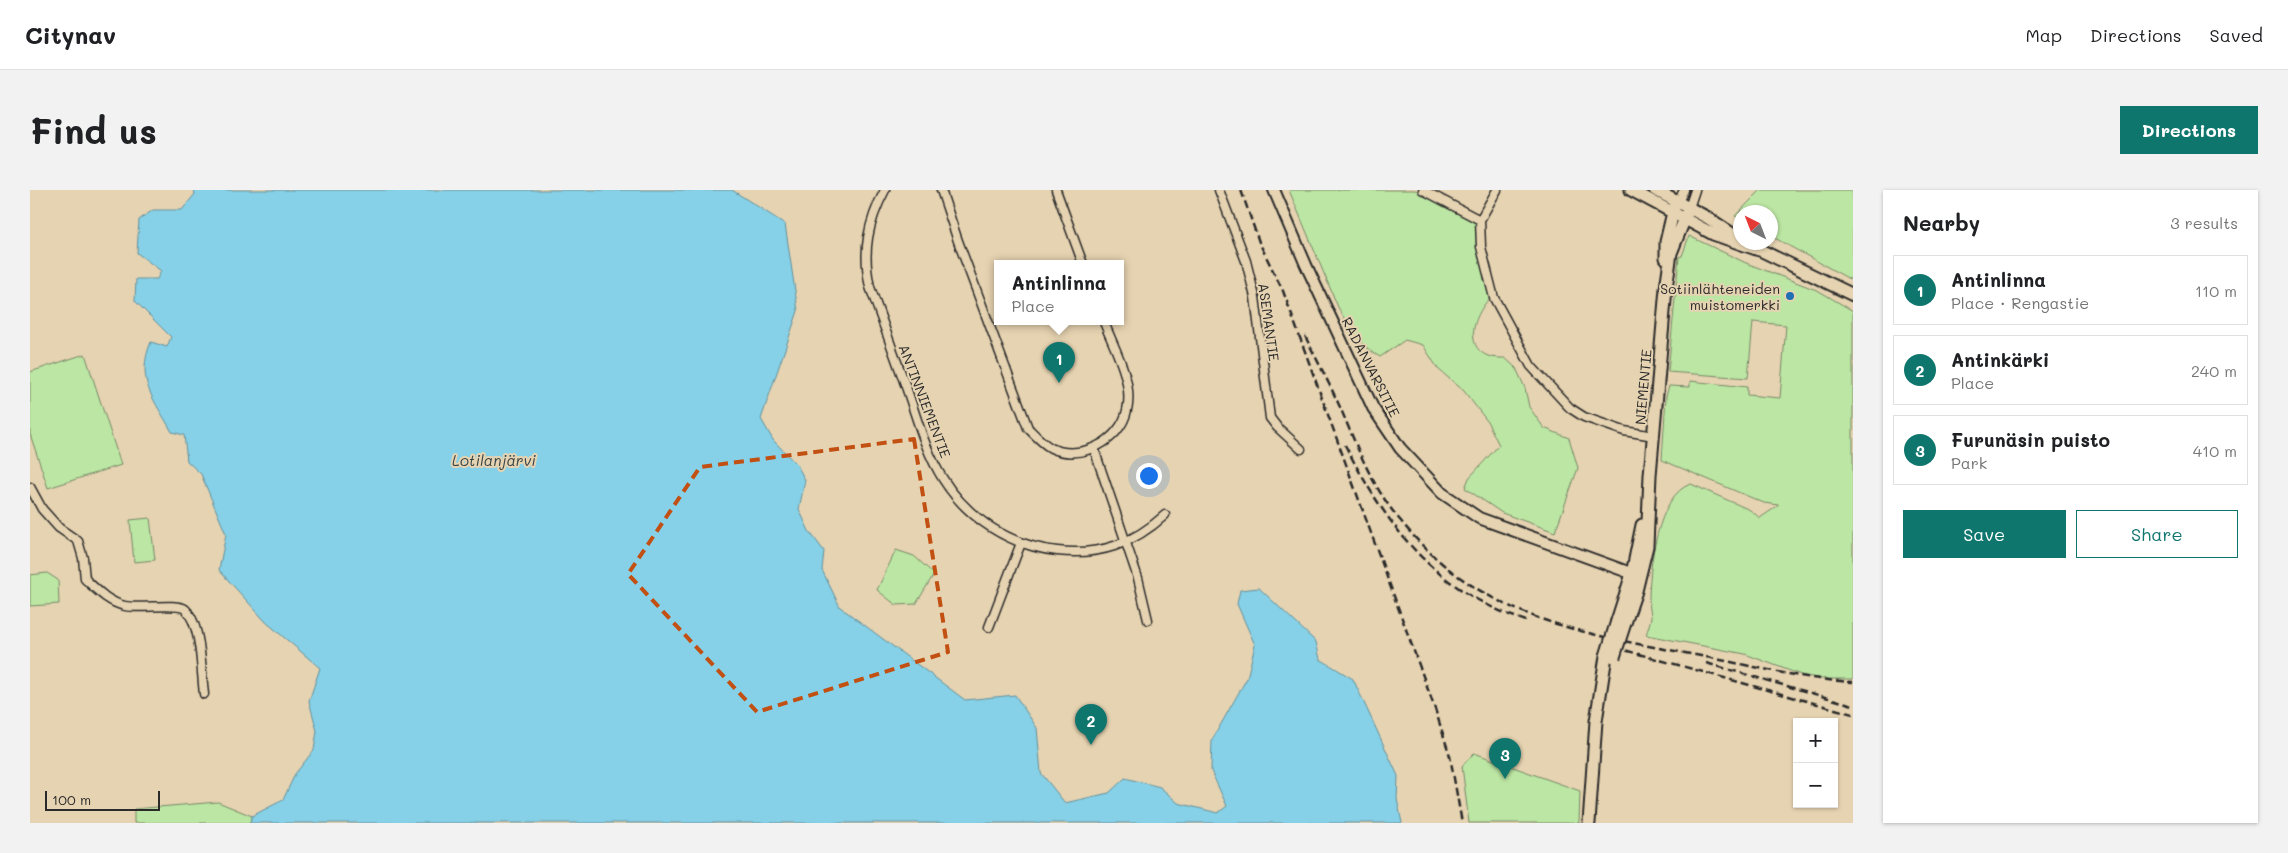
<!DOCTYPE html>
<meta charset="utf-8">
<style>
:root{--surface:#fff;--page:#f2f2f2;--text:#202124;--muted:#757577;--line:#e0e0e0;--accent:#0f766e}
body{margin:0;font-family:Mali,sans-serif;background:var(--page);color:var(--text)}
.controls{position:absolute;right:15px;bottom:15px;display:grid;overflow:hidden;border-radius:0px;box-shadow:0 1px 4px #0004}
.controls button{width:45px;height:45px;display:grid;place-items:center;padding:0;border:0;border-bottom:1px solid var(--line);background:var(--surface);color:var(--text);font:25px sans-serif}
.compass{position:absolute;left:1703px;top:15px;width:45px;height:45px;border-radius:50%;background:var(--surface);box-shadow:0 1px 4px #0004;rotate:318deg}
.scale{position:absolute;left:15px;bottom:12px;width:115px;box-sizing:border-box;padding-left:5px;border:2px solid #2b2b2b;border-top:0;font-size:14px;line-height:18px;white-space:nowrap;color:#2b2b2b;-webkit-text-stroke:4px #e6d3b1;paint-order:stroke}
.you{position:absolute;left:1118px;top:285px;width:18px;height:18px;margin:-12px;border:4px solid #fff;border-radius:50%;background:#1a73e8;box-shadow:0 0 0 8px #1a73e833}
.badge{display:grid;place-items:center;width:32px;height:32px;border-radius:50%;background:var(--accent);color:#fff;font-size:16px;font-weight:700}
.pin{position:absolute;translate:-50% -41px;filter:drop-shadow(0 1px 2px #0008)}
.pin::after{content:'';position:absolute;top:26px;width:18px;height:15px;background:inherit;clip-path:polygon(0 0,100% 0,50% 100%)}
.popup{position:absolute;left:964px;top:70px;width:130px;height:65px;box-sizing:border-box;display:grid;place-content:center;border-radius:0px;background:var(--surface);filter:drop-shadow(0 1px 4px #0005);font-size:16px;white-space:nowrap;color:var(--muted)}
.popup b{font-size:19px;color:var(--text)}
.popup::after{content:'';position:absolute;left:50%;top:100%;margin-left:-10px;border:10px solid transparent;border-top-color:var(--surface)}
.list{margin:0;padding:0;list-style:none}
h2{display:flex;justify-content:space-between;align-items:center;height:65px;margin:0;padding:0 20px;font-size:21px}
h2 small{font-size:16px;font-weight:400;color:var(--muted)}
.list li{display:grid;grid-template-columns:32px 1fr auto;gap:15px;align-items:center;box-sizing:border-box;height:70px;margin:0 10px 10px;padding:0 10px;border:1px solid var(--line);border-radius:0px}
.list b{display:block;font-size:19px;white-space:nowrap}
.list p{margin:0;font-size:16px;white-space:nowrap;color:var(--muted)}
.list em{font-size:16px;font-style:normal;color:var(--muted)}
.actions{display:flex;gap:10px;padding:15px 20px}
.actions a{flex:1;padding:11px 0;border:1px solid var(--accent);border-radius:0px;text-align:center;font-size:18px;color:var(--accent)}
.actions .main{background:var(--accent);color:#fff}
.map{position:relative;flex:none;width:1823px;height:633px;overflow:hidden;border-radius:0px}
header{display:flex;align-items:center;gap:30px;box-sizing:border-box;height:70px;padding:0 25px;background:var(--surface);border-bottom:1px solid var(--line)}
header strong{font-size:24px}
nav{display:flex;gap:28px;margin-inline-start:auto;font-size:18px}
.intro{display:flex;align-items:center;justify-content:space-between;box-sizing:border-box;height:120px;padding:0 30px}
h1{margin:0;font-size:35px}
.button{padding:12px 22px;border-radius:0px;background:var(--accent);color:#fff;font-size:18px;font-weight:700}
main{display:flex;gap:30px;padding:0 30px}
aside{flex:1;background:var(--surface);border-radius:0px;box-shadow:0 1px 4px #0004}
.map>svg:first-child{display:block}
.green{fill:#bce6a3;stroke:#748867}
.water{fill:#86d1e7;stroke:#628f9c}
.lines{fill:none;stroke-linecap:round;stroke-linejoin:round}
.minor-casing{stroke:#2b2b2b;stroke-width:11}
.tertiary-casing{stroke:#2b2b2b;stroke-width:14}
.secondary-casing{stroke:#2b2b2b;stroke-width:15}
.minor{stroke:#e6d3b1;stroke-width:8}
.tertiary{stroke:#e6d3b1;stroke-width:10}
.secondary{stroke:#e6d3b1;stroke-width:11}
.rail{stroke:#2b2b2b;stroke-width:2.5;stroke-dasharray:8 4;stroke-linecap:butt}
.secondary-bridge-casing{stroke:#2b2b2b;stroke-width:15;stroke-linecap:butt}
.secondary-bridge{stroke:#e6d3b1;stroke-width:11}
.marked{fill:none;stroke:#c25012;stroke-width:4;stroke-dasharray:10 6;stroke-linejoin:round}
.poi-dot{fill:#1f6fb2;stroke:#e6d3b1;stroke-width:2}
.labels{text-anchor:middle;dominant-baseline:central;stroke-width:4;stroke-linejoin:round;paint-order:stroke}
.poi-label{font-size:14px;fill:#2b2b2b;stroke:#e6d3b1;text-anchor:end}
.street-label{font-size:14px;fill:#2b2b2b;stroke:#e6d3b1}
.water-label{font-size:15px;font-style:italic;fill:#394447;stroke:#e6d3b1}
</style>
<header>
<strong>Citynav</strong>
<nav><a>Map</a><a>Directions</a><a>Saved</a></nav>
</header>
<div class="intro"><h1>Find us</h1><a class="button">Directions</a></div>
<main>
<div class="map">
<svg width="1823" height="633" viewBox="0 0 1823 633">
<rect width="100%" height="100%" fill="#e6d3b1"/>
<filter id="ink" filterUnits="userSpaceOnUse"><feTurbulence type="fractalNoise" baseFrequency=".02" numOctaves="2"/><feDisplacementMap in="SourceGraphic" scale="10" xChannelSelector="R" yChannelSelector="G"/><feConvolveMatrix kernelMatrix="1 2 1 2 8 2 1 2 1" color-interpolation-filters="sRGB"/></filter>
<g filter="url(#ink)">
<path class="green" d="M1259,0H1385L1443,29L1446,34L1463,105C1439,127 1431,170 1475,168L1486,178L1495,198L1499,217L1514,238L1539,248L1548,278L1525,342L1472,323L1435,298L1439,288L1469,255L1457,231L1434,201L1408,179L1393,155L1375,150L1350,167C1328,154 1320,139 1308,117Z
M1731,0H1823V91L1741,46L1740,22H1710V29L1705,26Z
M1659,46L1716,73L1789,101L1823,121V489H1792L1771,485L1715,464L1616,445C1618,439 1620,433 1621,427C1621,422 1619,416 1619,411C1619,380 1627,304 1661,294L1720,320L1730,328L1749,315L1734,313L1632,270L1636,206L1639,196L1660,197V191L1717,197V205L1750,208L1756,135L1723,132L1718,188L1638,182L1649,67L1652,66Z
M55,164L91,275L18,298L0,244V182Z
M120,328L125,370L104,372L100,330Z
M866,360L884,366L904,384L886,414L866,415L847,400Z
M17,383L28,390L29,414L0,416V385Z
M1444,563L1550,601L1549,633H1439L1432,576Z
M188,612L222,626L220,633H104V619Z"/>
<path class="water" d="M164,0H702L755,34L768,121L731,229L743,250L767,275L775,290L769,319L779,341L794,361L792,380L810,417L935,510L985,505L1007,538L1011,583L1035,613L1079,603L1095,588L1130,597L1148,613L1188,623L1197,616L1181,581L1182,550L1217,488L1225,455L1207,414L1210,400L1229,398L1286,452L1290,469L1323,489L1368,586L1367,609L1372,633H220L222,626L253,610L265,584L284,560L287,541L279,511L290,478L236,432L189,380L196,344L171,284L157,271L154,245L142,242C124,209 105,190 121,152L137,157L141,147L105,111L106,89H127L131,81L107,63L109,30L123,20H152L165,4Z"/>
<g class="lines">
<g class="minor-casing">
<path id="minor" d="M855,0C838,32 832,61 840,97C852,130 864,164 876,197C887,228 895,261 913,289C938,329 981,356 1027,361C1070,366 1103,354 1135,325
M911,0L928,51L998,238C1005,245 1012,253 1021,258C1050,272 1091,251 1097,220C1104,192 1084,158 1074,132
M1026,0L1053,74
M1189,0L1216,71L1225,107L1240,228L1247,237L1271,259
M1393,0L1450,30
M1467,0L1450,30L1451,57L1464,108L1501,176L1540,218L1554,227L1594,241L1624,246
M1648,12L1654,0
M1659,18L1665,0
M1064,259L1108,388L1118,430
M0,297L12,319L29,338L48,351L53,368L55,389C67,400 78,412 95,416C109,419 148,413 155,419C172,435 171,482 174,504
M959,437L991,353"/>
</g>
<g class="tertiary-casing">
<path id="tertiary" d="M1244,0L1276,75L1343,218L1370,258L1412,303L1449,328L1609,386"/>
</g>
<g class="secondary-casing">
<path id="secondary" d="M1601,0L1683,44L1729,60
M1625,0L1678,28L1710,49
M1724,57L1823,105
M1636,68V52L1644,18
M1587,431L1602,384L1612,335
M1595,433L1606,401L1617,356L1620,285L1636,98L1641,63L1659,18
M1559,633L1566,531L1576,466"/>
</g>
<use href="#minor" class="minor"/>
<use href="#tertiary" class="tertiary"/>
<use href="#secondary" class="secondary"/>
<path class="rail" d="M1211,0L1229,52L1253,101L1405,519L1420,566L1432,633
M1275,146C1287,170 1299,193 1310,217C1327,257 1342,297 1370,330C1455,436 1563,444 1686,469C1732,478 1776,490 1823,492
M1315,255C1358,338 1404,400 1496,431
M1573,454L1823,524
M1676,473L1823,515"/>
<g class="secondary-bridge-casing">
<path id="secondary-bridge" d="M1576,466L1587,431
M1584,467L1595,433"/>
</g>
<use href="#secondary-bridge" class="secondary-bridge"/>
</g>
</g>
<path class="marked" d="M884,249L918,462L727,522L598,384L670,277Z"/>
<circle class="poi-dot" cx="1760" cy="106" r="5"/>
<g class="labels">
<g class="poi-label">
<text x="1750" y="98">Sotiinlähteneiden<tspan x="1750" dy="16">muistomerkki</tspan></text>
</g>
<g class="street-label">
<text transform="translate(1239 132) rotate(82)">ASEMANTIE</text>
<text transform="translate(1341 177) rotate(63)">RADANVARSITIE</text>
<text transform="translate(1613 197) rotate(-85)">NIEMENTIE</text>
<text transform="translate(895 211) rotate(69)">ANTINNIEMENTIE</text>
</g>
<g class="water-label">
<text x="464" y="270">Lotilanjärvi</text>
</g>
</g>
</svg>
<div class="controls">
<button>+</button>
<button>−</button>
</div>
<svg class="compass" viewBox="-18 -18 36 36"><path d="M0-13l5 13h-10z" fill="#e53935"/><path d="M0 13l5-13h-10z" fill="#757577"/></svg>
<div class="scale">100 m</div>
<div class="you"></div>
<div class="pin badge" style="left:1029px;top:193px">1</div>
<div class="popup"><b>Antinlinna</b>Place</div>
<div class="pin badge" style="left:1061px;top:555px">2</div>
<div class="pin badge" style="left:1475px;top:589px">3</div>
</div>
<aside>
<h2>Nearby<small>3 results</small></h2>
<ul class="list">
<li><span class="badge">1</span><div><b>Antinlinna</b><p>Place · Rengastie</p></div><em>110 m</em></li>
<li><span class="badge">2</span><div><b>Antinkärki</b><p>Place</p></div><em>240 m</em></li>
<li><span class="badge">3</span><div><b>Furunäsin puisto</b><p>Park</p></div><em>410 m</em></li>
</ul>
<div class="actions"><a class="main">Save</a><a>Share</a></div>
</aside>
</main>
